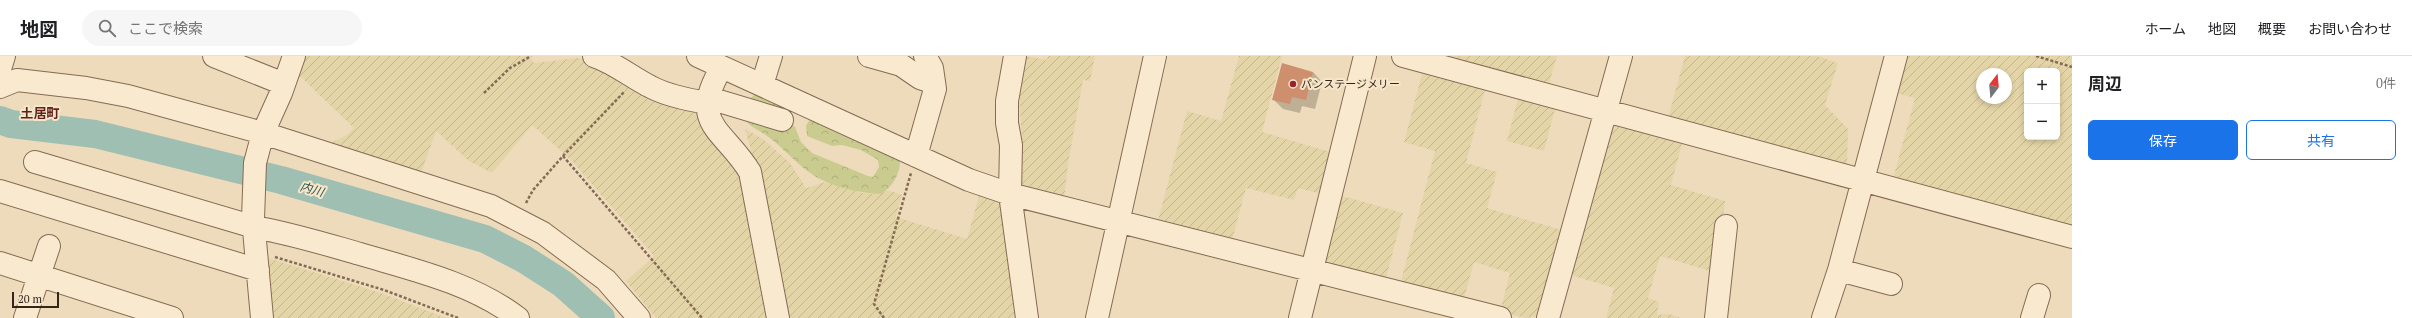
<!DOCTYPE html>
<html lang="ja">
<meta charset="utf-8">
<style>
:root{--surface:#fff;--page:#f6f6f6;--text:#202124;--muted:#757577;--line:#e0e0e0;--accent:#1a73e8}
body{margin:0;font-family:"PT Serif","Noto Sans JP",serif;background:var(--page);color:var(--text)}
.controls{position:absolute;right:12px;top:12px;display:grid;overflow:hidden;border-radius:6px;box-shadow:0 2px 6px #0003}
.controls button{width:36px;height:36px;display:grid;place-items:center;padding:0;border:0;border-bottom:1px solid var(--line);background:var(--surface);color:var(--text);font:20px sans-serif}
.compass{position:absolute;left:1976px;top:12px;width:36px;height:36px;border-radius:50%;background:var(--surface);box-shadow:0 2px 6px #0003;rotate:16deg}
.scale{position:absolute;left:12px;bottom:10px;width:47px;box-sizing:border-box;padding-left:4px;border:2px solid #34241a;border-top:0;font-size:11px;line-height:14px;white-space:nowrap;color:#34241a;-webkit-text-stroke:3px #f6e6ca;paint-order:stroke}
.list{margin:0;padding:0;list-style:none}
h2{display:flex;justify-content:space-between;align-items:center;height:52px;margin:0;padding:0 16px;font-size:17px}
h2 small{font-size:13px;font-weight:400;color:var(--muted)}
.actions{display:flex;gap:8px;padding:12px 16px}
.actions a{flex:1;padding:9px 0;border:1px solid var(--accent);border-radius:6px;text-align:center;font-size:14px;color:var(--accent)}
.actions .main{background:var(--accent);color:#fff}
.icon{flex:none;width:22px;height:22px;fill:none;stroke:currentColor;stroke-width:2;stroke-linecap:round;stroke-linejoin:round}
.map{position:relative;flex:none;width:2072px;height:262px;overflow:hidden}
header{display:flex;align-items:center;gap:24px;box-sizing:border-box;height:56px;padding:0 20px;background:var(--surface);border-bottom:1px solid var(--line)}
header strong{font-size:19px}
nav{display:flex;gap:22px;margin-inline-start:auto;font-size:14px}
.search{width:280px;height:36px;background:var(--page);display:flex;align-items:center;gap:10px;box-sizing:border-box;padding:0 14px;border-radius:22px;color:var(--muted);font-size:15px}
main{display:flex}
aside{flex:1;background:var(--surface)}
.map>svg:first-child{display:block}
.farmland{fill:url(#farmland-furrows);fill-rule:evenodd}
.forest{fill:url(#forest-crowns)}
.shadow{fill:#0003}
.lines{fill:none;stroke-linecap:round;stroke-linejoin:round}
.river{stroke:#9fbfb3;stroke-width:28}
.building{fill:#ce8f6f}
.minor-casing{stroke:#856b55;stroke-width:24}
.path{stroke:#856b55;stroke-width:2.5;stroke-dasharray:3 2;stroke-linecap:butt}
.minor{stroke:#f9e9ce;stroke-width:22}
.poi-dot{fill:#96232e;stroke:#f6e6ca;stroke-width:1.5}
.labels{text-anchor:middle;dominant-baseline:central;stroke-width:4;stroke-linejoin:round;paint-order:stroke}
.poi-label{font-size:11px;fill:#34241a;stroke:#f6e6ca;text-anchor:start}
.water-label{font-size:12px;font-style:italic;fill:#29544e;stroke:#f6e6ca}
.quarter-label{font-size:13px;font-weight:bold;fill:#612219;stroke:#f6e6ca}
</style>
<header>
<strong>地図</strong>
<div class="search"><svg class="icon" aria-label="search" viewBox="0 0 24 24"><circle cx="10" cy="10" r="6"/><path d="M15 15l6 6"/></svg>ここで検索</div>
<nav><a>ホーム</a><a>地図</a><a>概要</a><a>お問い合わせ</a></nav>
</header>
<main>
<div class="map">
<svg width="2072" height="262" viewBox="0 0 2072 262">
<defs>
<pattern id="farmland-furrows" width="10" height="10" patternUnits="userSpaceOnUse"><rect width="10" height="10" fill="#e4d5a8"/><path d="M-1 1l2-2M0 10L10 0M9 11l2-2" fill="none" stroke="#c4b790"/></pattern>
<pattern id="forest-crowns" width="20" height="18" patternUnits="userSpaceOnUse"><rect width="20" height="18" fill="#cacc8f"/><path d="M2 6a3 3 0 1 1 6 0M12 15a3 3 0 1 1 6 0" fill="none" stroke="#aeaf7b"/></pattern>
</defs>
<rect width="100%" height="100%" fill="#eedbbb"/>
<path class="farmland" d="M298,0H529L534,7L578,2L597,8L633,34L637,33L699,54L738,107L771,262H656L626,225L654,200L572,105L532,69L492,117L469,105L436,75L420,120L321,92L347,79L354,72L303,23L292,17Z
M1025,0L1047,4L1048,0H1095L1090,25L1083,24L1068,108L1064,144L1022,131V84L1019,39Z
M1239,0H1282L1262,76L1337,98L1325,139L1298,132L1294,144L1246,132L1231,188L1157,168L1187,55L1221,65Z
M1433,0H1557L1548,31Z
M1685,0H1817L1838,7L1825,49L1848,73L1847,112L1668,62Z
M1901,0H2072V172L1893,123L1915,42L1893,36ZM2027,15H2057V81H2027ZM1982,18H2006V42H1982Z
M1422,18L1485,34L1466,107L1497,116L1487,152L1565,175L1538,260L1526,262L1500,256L1510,217L1474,206L1463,246L1400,229L1435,95L1404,86Z
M1518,42L1555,53L1544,95L1507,85Z
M1615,66L1683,84L1671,129L1725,145L1717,217L1660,200L1648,242L1659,246L1657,259L1669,258L1681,262H1606L1614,232L1567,218L1609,72Z
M745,73L763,83L790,107L806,132L825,126L863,137L880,138L888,134L902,139L896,161L967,183L980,136L1007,144L1023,262H785L758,121Z
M1339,139L1403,157L1385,226L1325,209L1322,200Z
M265,201L381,237L446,262H268Z"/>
<path class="forest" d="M759,36L781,46L779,56L795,71L801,86L812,97L868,120L873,121L879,111L878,104L861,94L842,89L832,90L807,80L806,70L812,59L900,101C901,116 894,130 881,138C862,137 841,133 824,125C799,114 784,90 761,76C755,72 745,68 744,60C743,49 751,40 759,36Z"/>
<path class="shadow" d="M1313,16L1322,26L1315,53L1302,50L1300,57L1283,53L1273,43Z"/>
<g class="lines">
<path class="river" d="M0,64L11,68L95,78L281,124L485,183L524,203L563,228L601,262"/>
</g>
<path class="building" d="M1282,7L1313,16L1306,44L1292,41L1290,48L1272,44Z"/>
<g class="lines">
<g class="minor-casing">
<path id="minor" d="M214,0L284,28
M594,0C615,7 631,21 651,31C668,40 689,44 708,47
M698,0L969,124L1010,138L1500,262
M869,0L901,9L920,22L932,26
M1015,0L1007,45V67L1011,89L1010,138L1027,262
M1403,0L2072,181
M722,11C687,68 724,73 750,116L778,262
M0,13L4,0
M762,29L771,0
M0,31L17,24L86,32L128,40L263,77L491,150L543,177L606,224L639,262
M709,42L782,64
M916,100L935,33L932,12L925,0
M35,106L254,171C290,177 325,188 360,198C414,214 472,227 518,262
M0,135L258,214
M0,207L172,262
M1839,214L1891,228
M25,262L49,190
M262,262L253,163L255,107L263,77L281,37L294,0
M1097,262L1155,0
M1300,262L1365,0
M1548,262L1621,0
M1716,262L1726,170
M1823,262L1839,214L1896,0
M2032,262L2039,239"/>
</g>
<path class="path" d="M2036,0L2072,11
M484,37L510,12L531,0
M563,100L702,262
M526,147L533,134L563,100L624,36
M275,201L384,234L458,262
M884,262L874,248L911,117"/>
<use href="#minor" class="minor"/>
</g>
<circle class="poi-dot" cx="1293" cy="28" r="4"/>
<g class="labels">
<g class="poi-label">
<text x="1301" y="28">パンステージメリー</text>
</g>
<g class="water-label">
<text transform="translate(312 133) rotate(16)">内川</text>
</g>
<g class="quarter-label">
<text x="40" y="57">土居町</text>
</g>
</g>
</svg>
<div class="controls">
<button>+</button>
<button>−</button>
</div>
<svg class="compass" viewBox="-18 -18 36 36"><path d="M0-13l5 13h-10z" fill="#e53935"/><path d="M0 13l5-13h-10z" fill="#757577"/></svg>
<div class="scale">20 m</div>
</div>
<aside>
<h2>周辺<small>0件</small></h2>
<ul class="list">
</ul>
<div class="actions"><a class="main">保存</a><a>共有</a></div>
</aside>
</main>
